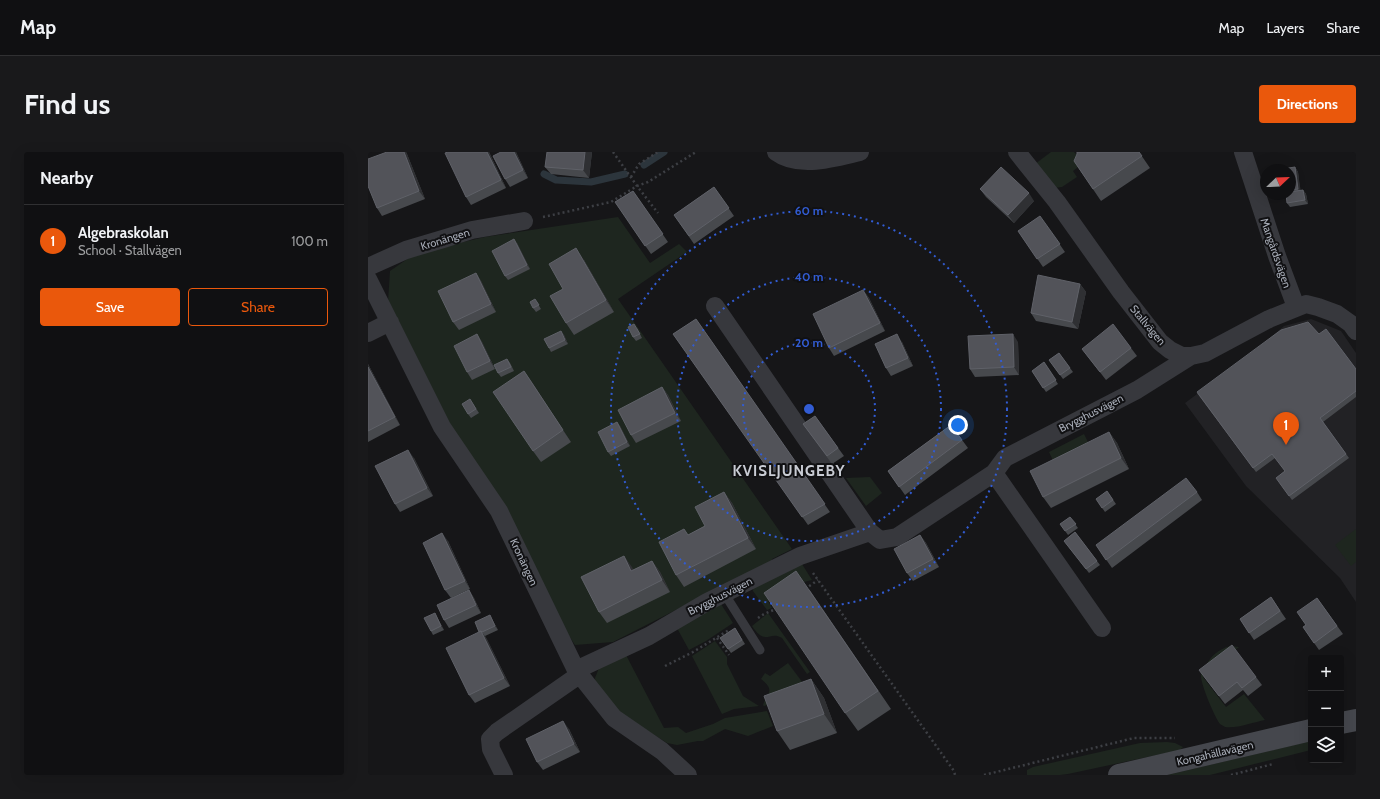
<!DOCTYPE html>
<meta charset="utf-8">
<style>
:root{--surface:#101012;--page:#19191b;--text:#f1f3f6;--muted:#9c9d9f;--line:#303032;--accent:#ea580c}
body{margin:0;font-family:Cabin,sans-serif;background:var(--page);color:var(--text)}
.controls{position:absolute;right:12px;bottom:12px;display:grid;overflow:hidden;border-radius:4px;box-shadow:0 4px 16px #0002}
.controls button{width:36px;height:36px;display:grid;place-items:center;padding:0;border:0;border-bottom:1px solid var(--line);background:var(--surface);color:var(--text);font:20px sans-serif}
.compass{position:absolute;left:892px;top:12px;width:36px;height:36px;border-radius:50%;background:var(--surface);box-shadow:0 4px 16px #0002;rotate:67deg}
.you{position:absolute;left:590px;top:273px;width:14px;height:14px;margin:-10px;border:3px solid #fff;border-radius:50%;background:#1a73e8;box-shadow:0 0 0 6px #1a73e833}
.badge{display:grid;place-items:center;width:26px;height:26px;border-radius:50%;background:var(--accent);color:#fff;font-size:13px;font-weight:700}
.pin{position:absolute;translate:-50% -33px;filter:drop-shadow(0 1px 2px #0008)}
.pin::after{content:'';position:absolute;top:21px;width:14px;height:12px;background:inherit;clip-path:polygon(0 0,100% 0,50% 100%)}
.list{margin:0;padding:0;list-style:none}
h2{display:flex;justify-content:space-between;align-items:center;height:52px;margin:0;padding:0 16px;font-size:17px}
h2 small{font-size:13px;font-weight:400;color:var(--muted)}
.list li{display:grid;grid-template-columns:26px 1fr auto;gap:12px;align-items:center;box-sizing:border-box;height:72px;padding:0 16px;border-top:1px solid var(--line)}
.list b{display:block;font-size:15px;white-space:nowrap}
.list p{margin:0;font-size:13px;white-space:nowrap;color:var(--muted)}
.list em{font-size:13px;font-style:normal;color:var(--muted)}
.actions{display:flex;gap:8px;padding:12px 16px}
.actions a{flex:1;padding:9px 0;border:1px solid var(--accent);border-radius:4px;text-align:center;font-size:14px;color:var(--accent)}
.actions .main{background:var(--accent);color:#fff}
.icon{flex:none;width:22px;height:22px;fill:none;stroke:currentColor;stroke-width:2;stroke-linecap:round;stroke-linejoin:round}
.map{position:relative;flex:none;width:988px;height:623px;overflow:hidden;border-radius:4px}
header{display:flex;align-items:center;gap:24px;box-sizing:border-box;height:56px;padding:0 20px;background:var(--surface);border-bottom:1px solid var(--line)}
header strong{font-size:19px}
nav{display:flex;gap:22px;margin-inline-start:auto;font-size:14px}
.intro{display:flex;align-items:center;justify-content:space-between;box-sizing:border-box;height:96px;padding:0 24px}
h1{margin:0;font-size:28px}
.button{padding:10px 18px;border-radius:4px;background:var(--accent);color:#fff;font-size:14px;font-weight:700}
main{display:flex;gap:24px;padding:0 24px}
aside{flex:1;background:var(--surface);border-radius:4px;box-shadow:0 4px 16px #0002}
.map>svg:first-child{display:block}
.built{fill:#222225}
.green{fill:#1e261f}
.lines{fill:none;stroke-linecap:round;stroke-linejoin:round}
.stream{stroke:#2c353c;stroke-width:7}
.path{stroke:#3d3f44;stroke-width:2.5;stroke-dasharray:2 3;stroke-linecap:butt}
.lane{stroke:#37383d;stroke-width:9}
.street{stroke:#37383d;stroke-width:18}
.secondary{stroke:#45474d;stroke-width:22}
.wall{fill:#47494d}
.shaded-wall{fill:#2f3033}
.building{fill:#525359;stroke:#5f6168}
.ring{fill:none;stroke:#325cd3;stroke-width:2;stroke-dasharray:2 4}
.labels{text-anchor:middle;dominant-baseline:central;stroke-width:4;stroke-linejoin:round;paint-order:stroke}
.street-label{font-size:11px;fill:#a8adb8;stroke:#111113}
.district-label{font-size:15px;font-weight:bold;letter-spacing:1px;fill:#c9ccd4;stroke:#111113}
.centre{fill:#325cd3;stroke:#111113;stroke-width:2}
.ring-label{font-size:12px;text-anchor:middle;font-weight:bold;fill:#325cd3;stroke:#111113;stroke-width:4;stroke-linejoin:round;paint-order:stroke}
</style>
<header>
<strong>Map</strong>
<nav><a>Map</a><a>Layers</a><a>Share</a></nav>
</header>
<div class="intro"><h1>Find us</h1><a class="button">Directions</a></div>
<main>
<aside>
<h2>Nearby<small></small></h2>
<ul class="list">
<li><span class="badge">1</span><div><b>Algebraskolan</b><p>School · Stallvägen</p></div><em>100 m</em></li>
</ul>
<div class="actions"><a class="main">Save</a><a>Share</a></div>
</aside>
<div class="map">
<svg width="988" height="623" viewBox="0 0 988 623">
<rect width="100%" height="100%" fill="#161618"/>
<path class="built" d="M943,167L973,179L988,201V450L972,426L878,334L817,251L887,199L916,174Z"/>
<path class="green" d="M683,0H706L712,6L713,13L705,19L709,25L694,35L686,36L667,12Z
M250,65L282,111L311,92L319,100L250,147L424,397L404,407V409L245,490L207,493L187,462L80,272L20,150L22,119L48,101L117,85Z
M716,282L723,296L688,315L681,300Z
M502,325L514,341L498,354L478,326Z
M988,377V410L983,414L967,393Z
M434,412L444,428L432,431L400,449L404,456L399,458L385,439V436Z
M353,452L365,471L338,489L321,498L309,476Z
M400,461L442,520L439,522L414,486C401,478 398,495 384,474Z
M347,489L359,505V512L375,544L391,554L366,557L354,562L324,504Z
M862,494L871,495L835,525L858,555L876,542L897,568C886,570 868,577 857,575C856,574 853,573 852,572C847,566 832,531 833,523C833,520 836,518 837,515C843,504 849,498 862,494Z
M258,503L296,576L310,575L318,581L345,572L357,566L399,559L405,574L380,584L357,577L335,589H330L309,593L299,591L248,559L228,534L227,526L231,516Z
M420,511L438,535L416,549L396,554L395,553C399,541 408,539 393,527L397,521L402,524Z
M943,589V598L842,623H799Z
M799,590L807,591L815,595L812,598L700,622L692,623H659V618L665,615L772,591Z"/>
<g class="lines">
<path class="stream" d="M276,13L296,0
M176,22L188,28L223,30L257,22"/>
<path class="path" d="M245,0L269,34L290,61
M263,25L271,12L290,0
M175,65L243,50L269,34L280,30L328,0
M445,421L586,619L587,623
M437,437L450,428
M390,466L396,462L408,457
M349,486L361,503
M297,514L325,500L361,478
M616,623L766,586H807
M863,623L905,612"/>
<path class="lane" d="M356,441L392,498"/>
<path class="street" d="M408,0C431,17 466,6 492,0
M649,0L689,50L753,140L792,190L802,198L814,204H823L837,201L901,167L938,152L950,155L969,162L983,172L988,179
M875,0L909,104L928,155
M0,115L38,98L75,87L104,78L156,69
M0,127L74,275L131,359L208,518L246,566L294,599L320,623
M347,154L502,380
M0,181L22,170
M626,321L734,476
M208,518L281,484L339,450L432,404L502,380L512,388L529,385L626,321L637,306L769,238L823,204
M136,623L123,597L122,587L129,580L211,523"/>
<path class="secondary" d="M973,571L988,568
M751,623L943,578"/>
</g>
<path class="wall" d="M19,0H38L39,2L57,47L14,64L9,56Z
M80,0H121L138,36L103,53L98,45Z
M133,0H148L160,26L142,35L137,27Z
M224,0L221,26L183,22L177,15Z
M771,0L782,16L733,49L706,9Z
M927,15L930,20L932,39L935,38L938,42L940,52L922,55L919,51L918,43L906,45L905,42H922V18Z
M346,35L366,64L326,92L306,63Z
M612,37L666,49L646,71L618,45Z
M265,39L300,90L283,102L247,50Z
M672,64L697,100L675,115L650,79Z
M149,91L162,117L140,128L137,124Z
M216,108L246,160L206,183L198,171L195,137Z
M108,121L113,129L128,160L91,178L85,170Z
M712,132L718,140L710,177L668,169L663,161Z
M495,138L501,146L517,179L466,204L461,196Z
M167,147L173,157L168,160L165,156Z
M328,167L462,360L440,373L305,182Z
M269,176L274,186L268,189L265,185Z
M193,179L196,183L200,192L183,200L181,196Z
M109,182L114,190L127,217L104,228L99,220Z
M951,182L988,217V245L955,270L981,306L924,348L908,326L917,319L907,306L888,320L829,241Z
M534,190L545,214L523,224L518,216Z
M650,190L651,223L607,225L602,217Z
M763,196L769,204L738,228L714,197Z
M691,201L705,220L695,227L681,208Z
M139,207L142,211L146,219L133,225L130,221Z
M676,210L690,232L678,240L664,219Z
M0,212L32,273L0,290Z
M156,219L203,290L173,310L165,299Z
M294,235L300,243L313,269L268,291L263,283Z
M102,247L111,261L103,266L100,262Z
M447,264L476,304L464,312L435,272Z
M249,270L252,274L262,294L243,304L240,300Z
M583,273L600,296L537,343L520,319Z
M741,280L749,291L761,317L683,356L675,345Z
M46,306L65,344L32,360L27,352Z
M739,339L748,352L737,360L728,347Z
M356,340L364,351L388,397L316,435L308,423L320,383L337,374Z
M829,340L834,348L744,416L728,393Z
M702,365L710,376L700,383L692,372Z
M707,380L732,413L721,421L696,389Z
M552,383L558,391L571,415L545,429L539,421Z
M80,389L102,437L83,446L77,438Z
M256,404L265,418L284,409L292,420L302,440L239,471L231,460Z
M441,437L523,557L490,579L477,561Z
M101,438L106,446L113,461L81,476L76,468Z
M903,445L918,467L886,488L872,467Z
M949,446L975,482L951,498L935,475L938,473Z
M67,461L69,465L76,478L65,483L63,479Z
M122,463L124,467L130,478L117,484L142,534L107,551L101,543L111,480Z
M367,476L377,492L363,501L352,486Z
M831,518L888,525L894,533L880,544L875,538L857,552Z
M443,527L456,546L469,581L422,598L409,579Z
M201,577L212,600L175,618L169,610Z"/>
<path class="shaded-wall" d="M36,0H38L39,2L57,47L51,39Z
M119,0H121L138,36L133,28Z
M146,0H148L160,26L155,18Z
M217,0H224L221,26L215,18Z
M927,15L930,20L933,41L930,37Z
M935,38L938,42L940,52L937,48Z
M661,41L666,49L646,71L640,63Z
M146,87L149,91L162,117L159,113Z
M208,96L216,108L246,160L238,148Z
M108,121L113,129L128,160L123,152Z
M712,132L718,140L710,177L704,170Z
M495,138L501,146L517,179L512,171Z
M193,179L196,183L200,192L197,188Z
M109,182L114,190L127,217L122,209Z
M529,182L534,190L545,214L540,206Z
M645,182L650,190L651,223L646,215Z
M0,212L32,273L27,265L0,215Z
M156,219L164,230L203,290L195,278Z
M294,235L300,243L313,269L307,261Z
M249,270L252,274L262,294L259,290Z
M741,280L749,291L761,317L753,306Z
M40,298L46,306L65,344L59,336Z
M356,340L364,351L388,397L380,386Z
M74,381L80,389L102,437L97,429Z
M552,383L558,391L571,415L565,407Z
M256,404L264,415L271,430L263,419Z
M284,409L292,420L302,440L294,428Z
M101,438L106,446L113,461L108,453Z
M67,461L69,465L76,478L73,474Z
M122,463L124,467L130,478L127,474Z
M113,479L119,487L142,534L136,526Z
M443,527L456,546L469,581L456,562Z
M195,569L201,577L212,600L206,592Z"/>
<path class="building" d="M19,0H36L51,39L9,56L0,34V7Z
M80,0H119L133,28L98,45L77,1Z
M133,0H146L155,18L137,27L125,4Z
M179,0H217L215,18L177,15Z
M709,0H771L774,4L725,37L706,9L709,2Z
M633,15L661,41L640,63L612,37Z
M927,15L930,37L922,38V18H908Z
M346,35L361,56L321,84L306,63Z
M935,38L937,48L919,51L918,42H922V40Z
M265,39L295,82L277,94L247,50Z
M672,64L692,92L669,107L650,79Z
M146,87L159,113L137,124L124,99Z
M208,96L238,148L198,171L182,144L195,137L181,112Z
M108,121L123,152L85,170L70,139Z
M670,123L712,132L704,170L663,161Z
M495,138L512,171L461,196L445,162Z
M167,147L171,153L165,156L162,150Z
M328,167L457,352L434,365L305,182Z
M940,170L951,182L958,177L988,217V239L952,266L978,302L921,344L908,326L917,319L904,302L885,316L829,240L913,178Z
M266,172L272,182L265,185L260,175Z
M745,172L763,196L732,220L714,197Z
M193,179L197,188L181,196L176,187Z
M109,182L122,209L99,220L86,194Z
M529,182L540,206L518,216L507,192Z
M645,182L646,215L602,217L600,184Z
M691,201L702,216L692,223L681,208Z
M139,207L143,215L130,221L126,213Z
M676,210L688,228L675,236L664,219Z
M0,215L27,265L0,279Z
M156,219L195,278L165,299L125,240Z
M294,235L307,261L263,283L250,258Z
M102,247L108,257L100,262L94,252Z
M447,264L470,296L459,304L435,272Z
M249,270L259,290L240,300L230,280Z
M583,273L594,288L531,335L520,319Z
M741,280L753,306L675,345L662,319Z
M40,298L59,336L27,352L7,314Z
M818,326L829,340L738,408L728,393Z
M739,339L745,348L734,356L728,347Z
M356,340L380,386L308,423L291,390L316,377L320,383L337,374L327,355Z
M702,365L708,372L697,379L692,372Z
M707,380L729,409L718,417L696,389Z
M74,381L97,429L77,438L55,391Z
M552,383L565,407L539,421L526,397Z
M256,404L263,419L284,409L294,428L231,460L213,425Z
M428,419L510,539L477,561L396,441Z
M101,438L108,453L76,468L69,453Z
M903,445L912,459L881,481L872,467Z
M949,446L969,474L946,491L935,475L938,473L929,460Z
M67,461L73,474L63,479L56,466Z
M122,463L127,474L114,480L113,479L111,480L107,470Z
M367,476L374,488L360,497L352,486Z
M113,479L136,526L101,543L78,496Z
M864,493L888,525L874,536L869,530L851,544L831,518Z
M443,527L456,562L409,579L396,544Z
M195,569L206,592L169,610L158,587Z"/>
<g class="ring">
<circle cx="441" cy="257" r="66"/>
<circle cx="441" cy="257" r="132"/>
<circle cx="441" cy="257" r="198"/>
</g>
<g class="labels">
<g class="street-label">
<text transform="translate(77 87) rotate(-17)">Kronängen</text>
<text transform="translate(908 101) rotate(71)">Mangårdsvägen</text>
<text transform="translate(780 173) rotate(50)">Stallvägen</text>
<text transform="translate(723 261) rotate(-27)">Brygghusvägen</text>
<text transform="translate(156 410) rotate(65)">Kronängen</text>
<text transform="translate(352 444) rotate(-27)">Brygghusvägen</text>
<text transform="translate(847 601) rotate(-13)">Kongahällavägen</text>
</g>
<g class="district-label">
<text x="421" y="319">KVISLJUNGEBY</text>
</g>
</g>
<circle cx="441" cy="257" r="6" class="centre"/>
<g class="ring-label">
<text x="441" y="63">60 m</text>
<text x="441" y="129">40 m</text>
<text x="441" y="195">20 m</text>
</g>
</svg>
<div class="controls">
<button>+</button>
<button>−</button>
<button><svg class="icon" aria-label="layers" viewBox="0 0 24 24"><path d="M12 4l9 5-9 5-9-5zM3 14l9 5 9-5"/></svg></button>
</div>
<svg class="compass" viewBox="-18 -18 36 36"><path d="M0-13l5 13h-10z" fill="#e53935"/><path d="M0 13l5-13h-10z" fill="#9c9d9f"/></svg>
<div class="you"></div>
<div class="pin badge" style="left:918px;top:293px">1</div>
</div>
</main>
